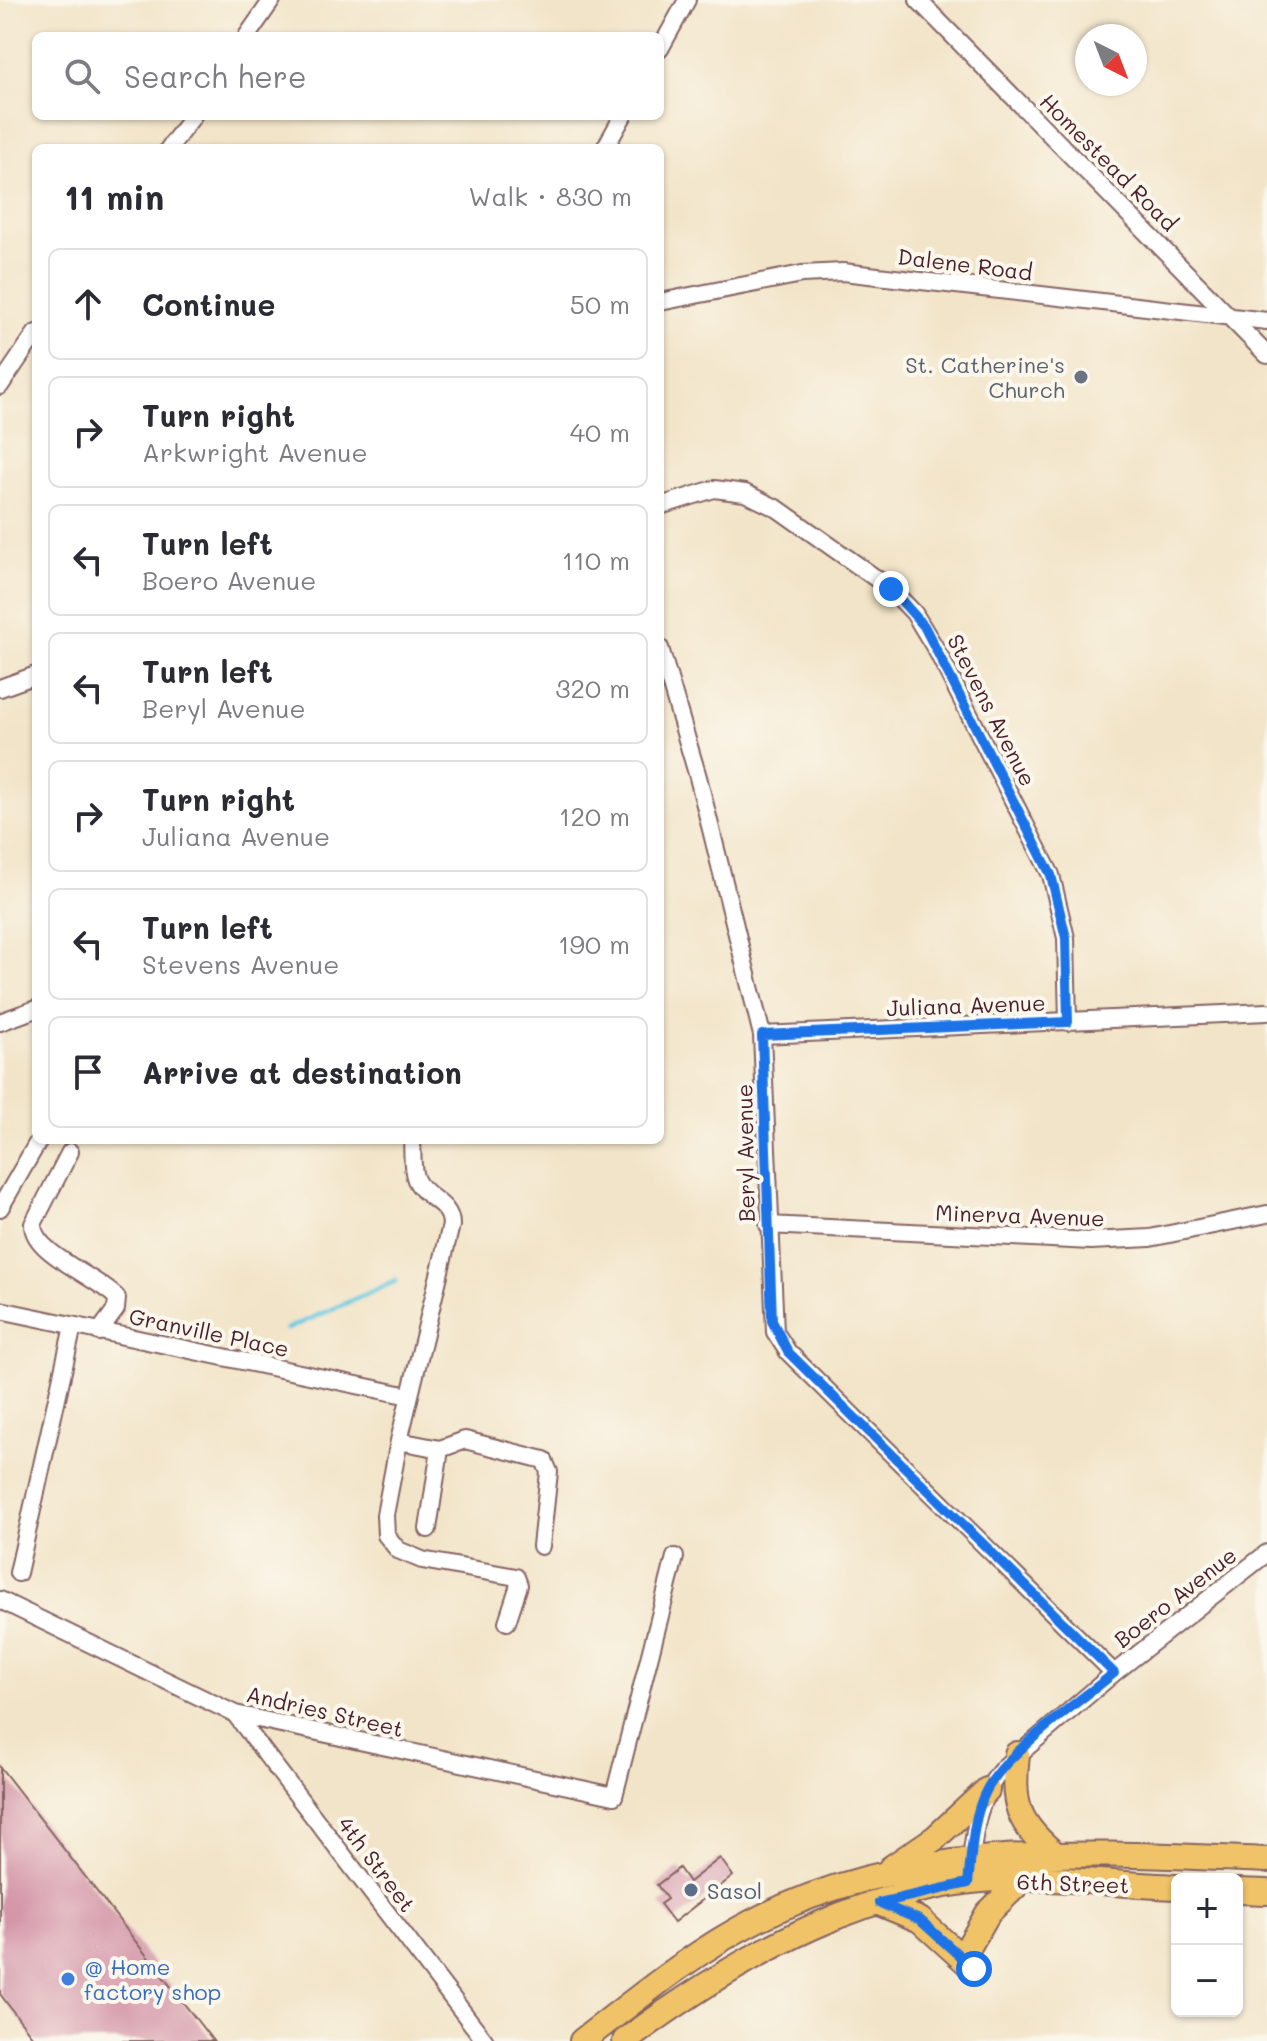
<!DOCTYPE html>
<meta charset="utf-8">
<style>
:root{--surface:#fff;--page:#f7f7f7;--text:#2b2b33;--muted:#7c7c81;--line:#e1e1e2}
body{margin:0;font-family:Mali,sans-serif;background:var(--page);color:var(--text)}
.controls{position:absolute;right:24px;bottom:24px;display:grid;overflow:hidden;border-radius:12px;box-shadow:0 2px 6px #0004}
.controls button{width:72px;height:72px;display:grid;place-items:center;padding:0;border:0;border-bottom:2px solid var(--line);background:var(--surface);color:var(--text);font:40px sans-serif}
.compass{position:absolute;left:1075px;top:24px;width:72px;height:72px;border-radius:50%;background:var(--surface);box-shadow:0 2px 6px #0004;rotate:138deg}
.stop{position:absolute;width:24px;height:24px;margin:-18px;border:6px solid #1a73e8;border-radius:50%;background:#fff}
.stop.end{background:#1a73e8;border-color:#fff;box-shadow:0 2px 8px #0008}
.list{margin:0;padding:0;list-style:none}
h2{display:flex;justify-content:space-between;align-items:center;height:104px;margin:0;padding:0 32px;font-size:34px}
h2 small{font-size:26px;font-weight:400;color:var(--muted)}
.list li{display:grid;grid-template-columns:52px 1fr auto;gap:24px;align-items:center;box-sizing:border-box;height:112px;margin:0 16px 16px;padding:0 16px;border:2px solid var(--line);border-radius:12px}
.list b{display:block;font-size:30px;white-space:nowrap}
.list p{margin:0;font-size:26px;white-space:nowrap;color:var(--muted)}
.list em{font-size:26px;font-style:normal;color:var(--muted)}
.icon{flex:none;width:44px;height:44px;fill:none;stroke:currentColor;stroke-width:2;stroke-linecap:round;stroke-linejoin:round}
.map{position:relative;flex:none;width:1267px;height:2041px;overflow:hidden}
.search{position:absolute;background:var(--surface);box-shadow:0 2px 6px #0004;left:32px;top:32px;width:632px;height:88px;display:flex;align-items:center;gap:20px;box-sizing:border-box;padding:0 28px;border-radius:12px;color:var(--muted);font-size:30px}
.panel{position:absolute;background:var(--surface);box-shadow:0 2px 6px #0004;left:32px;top:144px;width:632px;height:1000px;border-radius:12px}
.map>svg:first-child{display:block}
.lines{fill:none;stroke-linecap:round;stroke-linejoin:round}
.stream{stroke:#61c7de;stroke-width:5}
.building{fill:#d496a9}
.minor-casing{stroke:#856462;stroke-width:20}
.primary-casing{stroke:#856462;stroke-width:28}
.minor{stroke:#fff;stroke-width:16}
.primary{stroke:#f0c369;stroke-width:24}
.route{stroke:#1a73e8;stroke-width:10}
.worship-dot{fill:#6b7280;stroke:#fbf7ec;stroke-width:3}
.service-dot{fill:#5c6f8a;stroke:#fbf7ec;stroke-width:3}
.shop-dot{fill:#3f7fe0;stroke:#fbf7ec;stroke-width:3}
.labels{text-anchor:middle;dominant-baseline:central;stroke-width:8;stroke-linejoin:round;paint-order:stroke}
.street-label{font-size:22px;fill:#4a1f2b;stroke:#fbf7ec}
.worship-label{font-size:22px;fill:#5b616d;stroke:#fbf7ec;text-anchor:end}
.service-label{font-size:22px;fill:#4e5e75;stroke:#fbf7ec;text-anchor:start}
.shop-label{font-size:22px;fill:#366cbe;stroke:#fbf7ec;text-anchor:start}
</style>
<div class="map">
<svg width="1267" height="2041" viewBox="0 0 1267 2041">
<rect width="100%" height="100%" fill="#fbf7ec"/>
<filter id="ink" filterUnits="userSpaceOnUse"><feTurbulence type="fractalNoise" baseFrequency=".0125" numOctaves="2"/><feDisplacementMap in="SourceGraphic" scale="16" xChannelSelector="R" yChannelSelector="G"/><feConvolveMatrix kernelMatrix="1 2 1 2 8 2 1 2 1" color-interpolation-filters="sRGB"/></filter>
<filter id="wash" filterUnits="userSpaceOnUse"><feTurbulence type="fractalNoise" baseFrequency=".006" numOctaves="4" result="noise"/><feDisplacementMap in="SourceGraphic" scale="32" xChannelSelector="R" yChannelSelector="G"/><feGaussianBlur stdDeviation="1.8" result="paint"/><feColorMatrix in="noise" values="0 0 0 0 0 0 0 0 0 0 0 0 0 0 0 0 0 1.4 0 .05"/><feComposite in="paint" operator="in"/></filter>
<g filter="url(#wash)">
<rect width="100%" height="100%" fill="#f2e4c8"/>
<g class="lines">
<path class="stream" d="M287,1329L396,1281"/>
</g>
<g id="blocks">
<path class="building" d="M0,1767L213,2041H36L15,2014L0,1994Z
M720,1858L733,1876L674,1922L660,1904L667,1899L657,1885L679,1868L689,1882Z"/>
</g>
</g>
<g filter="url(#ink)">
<use href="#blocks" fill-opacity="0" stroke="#856462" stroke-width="2"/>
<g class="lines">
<g class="minor-casing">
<path id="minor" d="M918,0L1267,355
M247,36L272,0
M660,49L687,0
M169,148L193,116
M605,148L623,116
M660,302L802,274L843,272L1267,321
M0,386L36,333
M660,506L714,489L745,493L778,509L891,589L914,613L937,651L1051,875L1066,938L1068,1022
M660,648L698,777L762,1035L775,1332L788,1352L1114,1673
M0,688L36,675
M0,1022L36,1009
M762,1035L1267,1012
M412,1140C413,1152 411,1168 416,1180C425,1199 451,1202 451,1225L399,1441L385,1515L386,1535L398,1550L422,1560L516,1577L519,1585L507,1622
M70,1152L33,1224C32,1253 98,1277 117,1298L116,1309L99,1332
M0,1208L39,1140
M768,1225L1091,1241L1150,1238L1267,1214
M0,1310L409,1396
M399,1441L440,1449L465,1440L544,1460L549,1472L541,1546
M428,1529L440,1449
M18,1573L73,1326
M0,1600L235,1714L614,1796L675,1557
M235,1714L485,2041
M970,1870C974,1831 977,1797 1004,1767L1114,1673L1267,1553"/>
</g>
<g class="primary-casing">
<path id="primary" d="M1017,1754C1012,1804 1016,1822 1056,1855
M891,1868L935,1838L987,1790
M1237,1891L1267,1892
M879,1903L920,1920L974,1969
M968,1948L988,1913L1024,1878
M582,2041C638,1998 693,1952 756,1920C914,1839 1095,1853 1267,1860
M625,2041C741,1955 876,1877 1025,1878C1075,1879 1127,1885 1177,1887"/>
</g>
<use href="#minor" class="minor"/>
<use href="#primary" class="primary"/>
</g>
</g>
<g class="lines" filter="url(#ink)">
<path class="route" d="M891,589L924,626L1051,875L1066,938L1068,1022L762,1035L772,1321L788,1352L1114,1673C1079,1702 1006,1752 986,1791C972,1819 972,1852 968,1883L879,1903L920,1920L974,1969"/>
</g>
<circle class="worship-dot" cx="1081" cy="377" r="8"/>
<circle class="service-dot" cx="691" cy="1890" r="8"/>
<circle class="shop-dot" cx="68" cy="1979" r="8"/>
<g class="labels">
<g class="street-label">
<text transform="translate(1109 162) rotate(45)">Homestead Road</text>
<text transform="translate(965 264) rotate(7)">Dalene Road</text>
<text transform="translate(992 710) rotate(63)">Stevens Avenue</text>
<text transform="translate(966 1005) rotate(-2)">Juliana Avenue</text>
<text transform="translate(745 1153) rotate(-91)">Beryl Avenue</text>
<text transform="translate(1020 1215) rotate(2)">Minerva Avenue</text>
<text transform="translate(209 1332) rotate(12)">Granville Place</text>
<text transform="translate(1175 1597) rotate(-38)">Boero Avenue</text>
<text transform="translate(325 1711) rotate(13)">Andries Street</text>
<text transform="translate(377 1864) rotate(53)">4th Street</text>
<text transform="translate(1073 1883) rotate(2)">6th Street</text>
</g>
<g class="worship-label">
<text x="1065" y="364">St. Catherine's<tspan x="1065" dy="25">Church</tspan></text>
</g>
<g class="service-label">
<text x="707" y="1890">Sasol</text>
</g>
<g class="shop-label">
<text x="84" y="1966">@ Home<tspan x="84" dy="25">factory shop</tspan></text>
</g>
</g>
</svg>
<div class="controls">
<button>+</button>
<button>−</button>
</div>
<svg class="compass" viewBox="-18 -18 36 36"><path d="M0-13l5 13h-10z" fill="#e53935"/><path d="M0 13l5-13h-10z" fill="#7c7c81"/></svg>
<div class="stop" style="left:974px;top:1969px"></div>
<div class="stop end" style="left:891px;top:589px"></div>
<div class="search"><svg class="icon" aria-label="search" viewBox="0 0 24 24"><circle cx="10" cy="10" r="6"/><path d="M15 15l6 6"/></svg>Search here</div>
<section class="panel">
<h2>11 min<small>Walk · 830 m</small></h2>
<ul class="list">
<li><svg class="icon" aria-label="ahead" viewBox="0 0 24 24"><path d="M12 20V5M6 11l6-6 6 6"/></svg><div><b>Continue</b></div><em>50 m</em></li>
<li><svg class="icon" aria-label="right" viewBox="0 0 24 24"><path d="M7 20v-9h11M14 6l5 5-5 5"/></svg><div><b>Turn right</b><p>Arkwright Avenue</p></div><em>40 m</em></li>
<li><svg class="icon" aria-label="left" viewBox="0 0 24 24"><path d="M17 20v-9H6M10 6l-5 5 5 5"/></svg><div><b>Turn left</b><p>Boero Avenue</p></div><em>110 m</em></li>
<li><svg class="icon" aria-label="left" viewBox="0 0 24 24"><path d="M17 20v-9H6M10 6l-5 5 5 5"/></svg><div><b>Turn left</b><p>Beryl Avenue</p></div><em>320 m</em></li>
<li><svg class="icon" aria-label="right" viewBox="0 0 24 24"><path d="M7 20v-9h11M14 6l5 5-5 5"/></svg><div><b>Turn right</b><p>Juliana Avenue</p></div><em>120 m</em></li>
<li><svg class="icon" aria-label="left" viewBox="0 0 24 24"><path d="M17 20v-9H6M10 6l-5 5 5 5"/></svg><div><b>Turn left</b><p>Stevens Avenue</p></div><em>190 m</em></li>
<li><svg class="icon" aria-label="arrive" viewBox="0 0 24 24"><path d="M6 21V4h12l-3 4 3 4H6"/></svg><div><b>Arrive at destination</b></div></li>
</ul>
</section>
</div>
